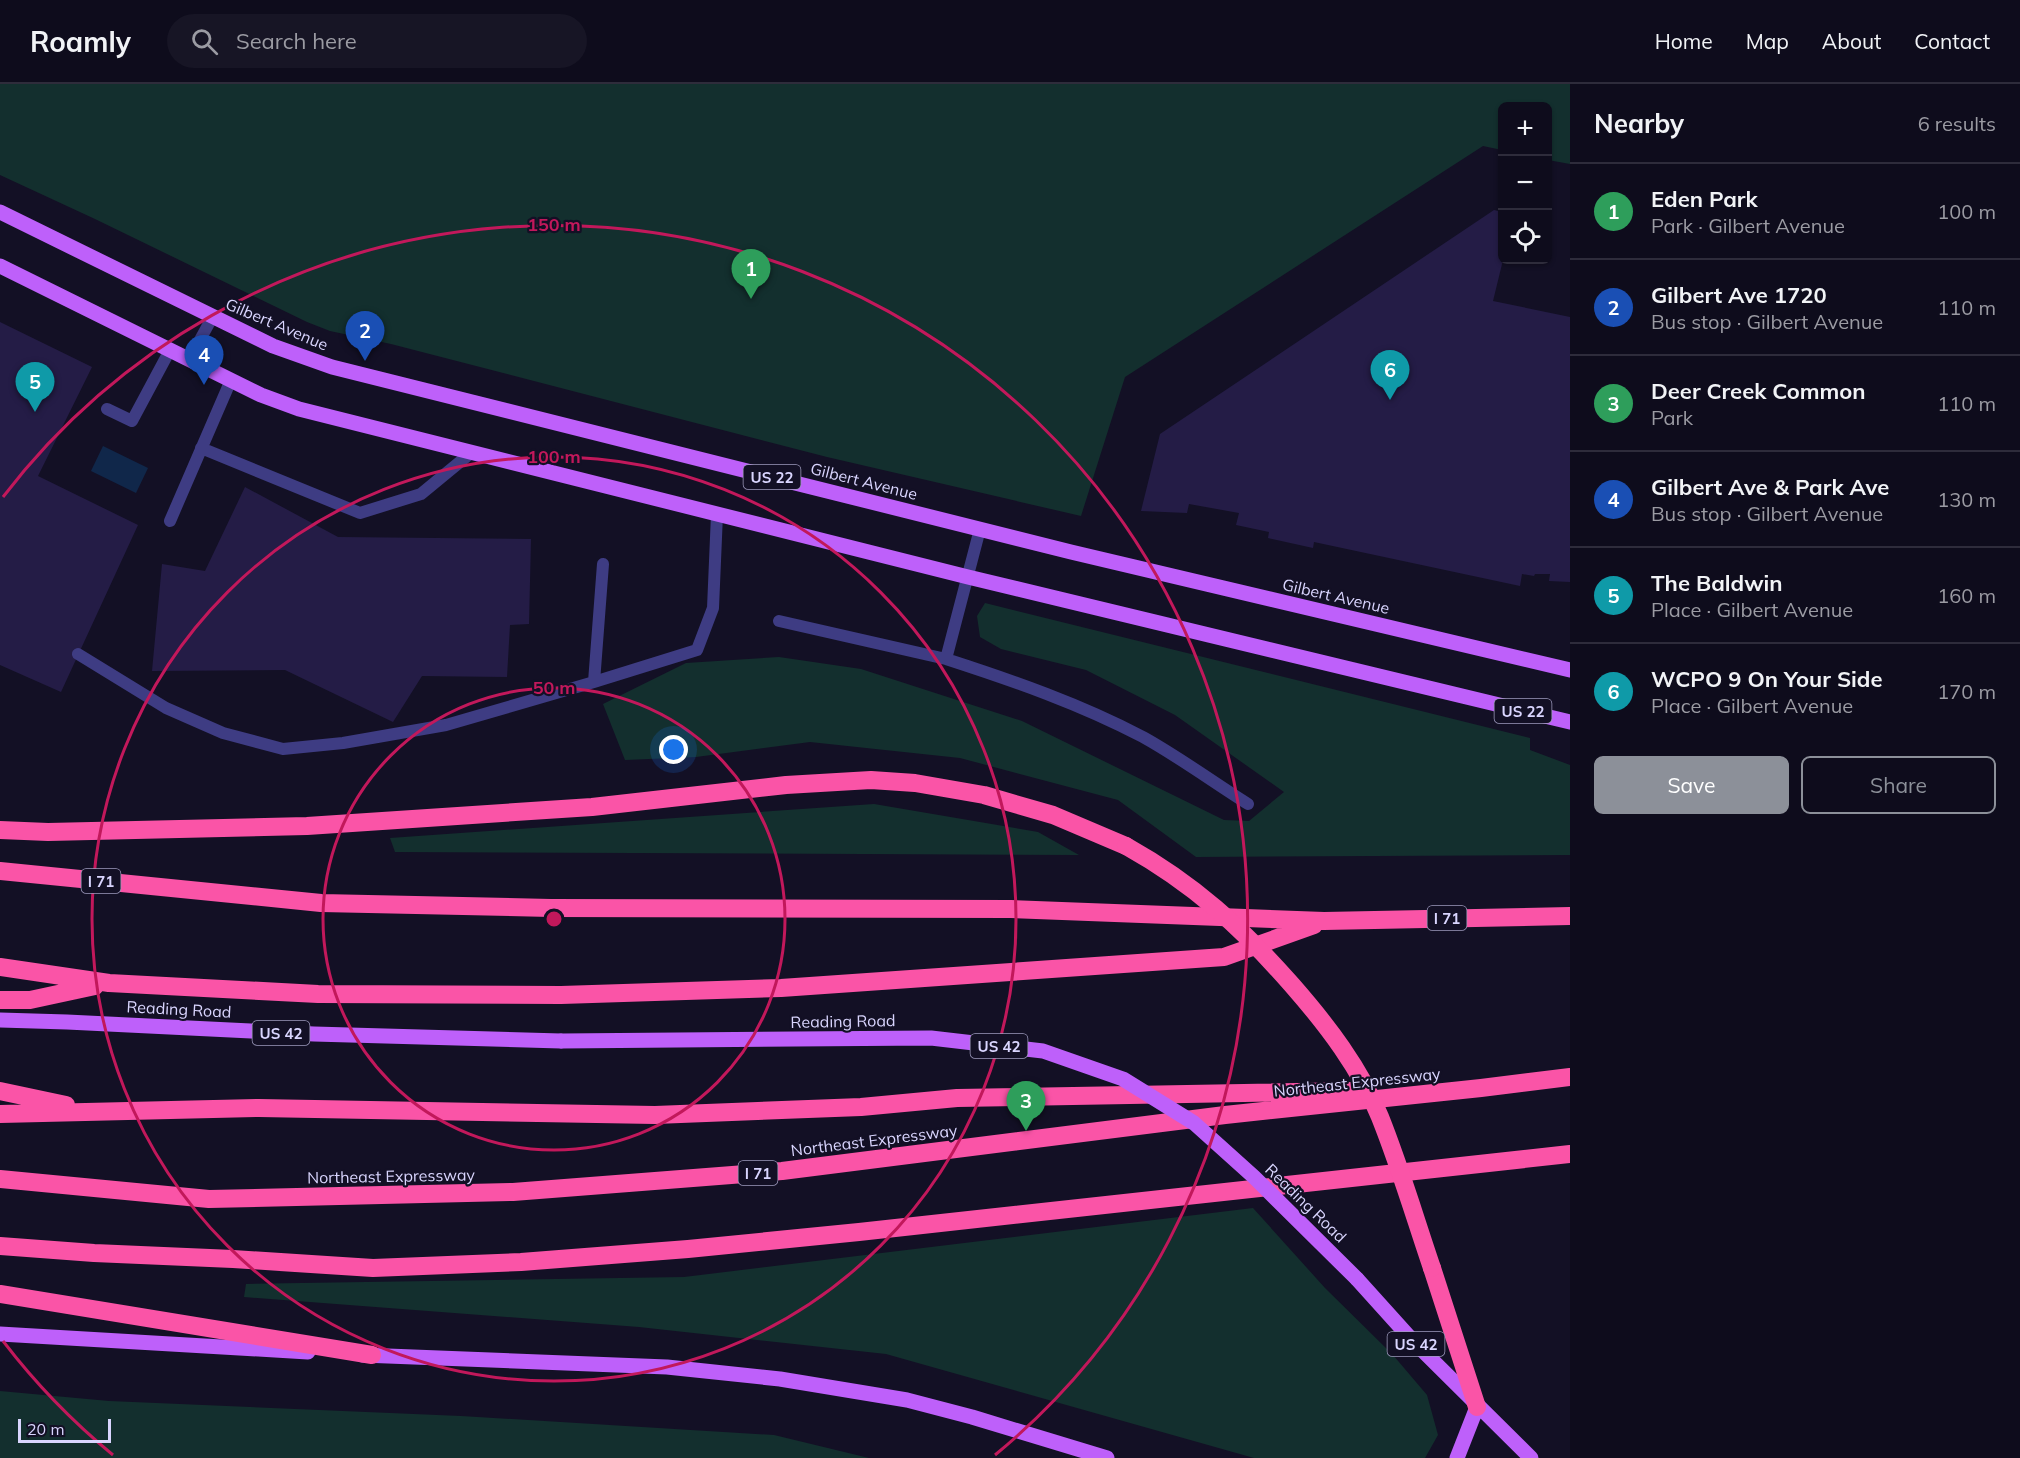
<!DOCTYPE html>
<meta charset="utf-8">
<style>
:root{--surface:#0e0c1c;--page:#171525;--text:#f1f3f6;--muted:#9b9ba3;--line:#2e2c3b;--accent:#8c9099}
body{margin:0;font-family:Mulish,sans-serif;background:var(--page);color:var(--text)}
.controls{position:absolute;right:18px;top:18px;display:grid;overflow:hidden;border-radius:9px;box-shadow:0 2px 4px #0004}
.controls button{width:54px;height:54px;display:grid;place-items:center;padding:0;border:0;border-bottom:2px solid var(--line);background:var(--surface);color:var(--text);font:30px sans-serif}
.scale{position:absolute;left:18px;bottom:15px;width:93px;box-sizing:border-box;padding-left:6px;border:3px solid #d9d5fe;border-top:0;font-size:16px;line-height:21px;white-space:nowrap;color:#d9d5fe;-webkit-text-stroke:4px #131025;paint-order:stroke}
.you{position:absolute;left:674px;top:666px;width:21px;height:21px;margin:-15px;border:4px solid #fff;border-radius:50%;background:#1a73e8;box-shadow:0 0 0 9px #1a73e833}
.badge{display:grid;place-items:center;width:39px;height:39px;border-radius:50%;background:var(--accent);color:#fff;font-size:20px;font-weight:700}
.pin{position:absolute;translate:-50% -50px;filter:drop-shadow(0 2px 3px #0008)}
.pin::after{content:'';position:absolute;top:32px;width:21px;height:18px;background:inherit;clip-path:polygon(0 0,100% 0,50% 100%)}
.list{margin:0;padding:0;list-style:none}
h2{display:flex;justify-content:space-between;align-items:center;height:78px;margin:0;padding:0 24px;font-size:26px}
h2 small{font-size:20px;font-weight:400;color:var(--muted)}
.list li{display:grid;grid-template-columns:39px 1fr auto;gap:18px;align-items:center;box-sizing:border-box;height:96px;padding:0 24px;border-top:2px solid var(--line)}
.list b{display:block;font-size:22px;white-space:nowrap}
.list p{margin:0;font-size:20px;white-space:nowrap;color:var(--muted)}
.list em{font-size:20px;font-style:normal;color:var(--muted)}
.actions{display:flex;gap:12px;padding:18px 24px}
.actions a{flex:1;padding:14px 0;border:2px solid var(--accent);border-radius:9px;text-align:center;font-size:21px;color:var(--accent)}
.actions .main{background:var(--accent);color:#fff}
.icon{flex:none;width:33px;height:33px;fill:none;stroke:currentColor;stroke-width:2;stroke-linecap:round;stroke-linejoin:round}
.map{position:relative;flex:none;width:1570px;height:1374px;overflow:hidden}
header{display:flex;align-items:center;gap:36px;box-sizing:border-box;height:84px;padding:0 30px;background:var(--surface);border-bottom:2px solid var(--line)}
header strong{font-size:28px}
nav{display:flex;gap:33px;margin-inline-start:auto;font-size:21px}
.search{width:420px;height:54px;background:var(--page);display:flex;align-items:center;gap:15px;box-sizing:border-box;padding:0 21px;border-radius:33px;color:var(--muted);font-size:22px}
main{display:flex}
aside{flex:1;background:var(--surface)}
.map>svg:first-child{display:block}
.green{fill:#132f2e}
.water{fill:#10274a}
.building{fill:#241c46}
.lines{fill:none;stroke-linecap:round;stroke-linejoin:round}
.lane{stroke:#3e3c83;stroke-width:12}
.primary{stroke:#be60fa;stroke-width:15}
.highway{stroke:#fa54a7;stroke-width:18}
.primary-bridge{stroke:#be60fa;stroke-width:15}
.highway-bridge{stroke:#fa54a7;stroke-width:18}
.ring{fill:none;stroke:#c2185b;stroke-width:3}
.labels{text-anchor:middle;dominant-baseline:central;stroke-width:4.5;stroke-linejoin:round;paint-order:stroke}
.shield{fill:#131025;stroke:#9e9abd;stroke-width:1.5}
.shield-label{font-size:15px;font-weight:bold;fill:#d9d5fe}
.street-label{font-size:16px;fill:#d9d5fe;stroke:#131025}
.centre{fill:#c2185b;stroke:#131025;stroke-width:3}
.ring-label{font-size:18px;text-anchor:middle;font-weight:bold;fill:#c2185b;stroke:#131025;stroke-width:4.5;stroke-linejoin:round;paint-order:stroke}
</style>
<header>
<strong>Roamly</strong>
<div class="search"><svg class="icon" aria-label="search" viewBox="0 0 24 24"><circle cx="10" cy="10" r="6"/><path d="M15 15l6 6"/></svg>Search here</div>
<nav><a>Home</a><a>Map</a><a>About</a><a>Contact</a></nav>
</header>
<main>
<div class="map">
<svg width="1570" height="1374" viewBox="0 0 1570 1374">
<rect width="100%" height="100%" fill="#131025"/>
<path class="green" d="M0,0H1570V80L1548,76V22H1502V66L1483,62L1125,293L1081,432L827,373L391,260L330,247L307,238L95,135L0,91Z
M985,519L1530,654V666L1570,681V771L1196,773L1118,716L960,674L810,658L696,673L625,676L603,620L686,579L779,573L861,585L1022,637L1224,736L1249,737L1284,708L1175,631L1086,586L1001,565L980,553L977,532Z
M874,720L1038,748L1079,771L395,768L390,754Z
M1253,1124L1325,1204L1393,1271L1427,1311L1438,1351L1425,1374H1254L886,1270L639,1243L244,1213L246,1200L684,1193Z
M0,1307L109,1317L461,1332L774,1351L869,1374H0Z"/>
<path class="water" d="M103,362L148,384L136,409L91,387Z"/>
<path class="building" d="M1494,126L1502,128L1503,176L1493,217L1570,233V498L1549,497L1550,490H1535L1534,492L1522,490L1520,502L1314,458L1313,464L1268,454L1269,448L1236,441L1239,429L1189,420L1187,429L1141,427L1160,350Z
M0,238L92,283L38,392L138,441L61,608L0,581Z
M245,403L338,453L531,455L529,540L510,541L507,593L422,592L393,638L285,586L152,587L162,480L205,487Z"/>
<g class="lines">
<path class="lane" d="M189,276L213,232
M107,325L132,337L170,266
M201,364L360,429L421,410L472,368
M170,437L231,296
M779,537L946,575L980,445
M78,570L166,624L223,649L283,665L343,659L446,641L594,598L697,566L713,524L717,430
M946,575C1014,597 1080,620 1143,653C1179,673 1213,698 1248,720
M594,598L603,480"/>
<path class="primary" d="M0,128L273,262L332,283L1071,468L1570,586
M0,182L261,311L299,325L968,493L1570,638
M0,936L67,938L314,950L561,957
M1357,1195L1412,1256L1531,1374
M0,1250L308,1268
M362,1271L667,1283L780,1295L907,1316L972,1333L1107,1374
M1457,1374L1477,1323"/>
<path class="highway" d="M0,746L48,748L307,742L592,723L786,701L871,696L915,699L984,711L1053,731L1126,762
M0,787L321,819L551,824L1011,825L1324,837L1570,832
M0,883L109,899L318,910L561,911L781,904L1224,873L1314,841
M0,916H30L95,902
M0,1007L66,1021
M0,1030L259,1024L655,1031L861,1023L957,1014L1353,1007
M0,1095L209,1115L513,1108L782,1087L1225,1031L1481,1004L1570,993
M0,1162L94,1169L233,1175L373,1184L521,1178L688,1165L859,1148L1570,1070
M1432,1184L1477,1323
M0,1210L372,1271"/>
<path class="primary-bridge" d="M561,957L931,954L1043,967L1123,995L1194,1039L1254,1093L1357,1195"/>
<path class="highway-bridge" d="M1126,762C1194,800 1241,843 1292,901C1327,941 1360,984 1380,1033C1400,1083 1415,1134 1432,1184"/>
</g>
<g class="ring">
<circle cx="554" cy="835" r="231"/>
<circle cx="554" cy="835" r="462"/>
<path d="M113 1371A694 694 0 0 1 3 1257M3 413A694 694 0 1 1 995 1371"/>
</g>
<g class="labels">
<g class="shield">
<rect x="743.5" y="381" width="57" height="24" rx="4.5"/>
<rect x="1494.5" y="615" width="57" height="24" rx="4.5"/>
<rect x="81.5" y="785" width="39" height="24" rx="4.5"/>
<rect x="1427.5" y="822" width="39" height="24" rx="4.5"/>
<rect x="252.5" y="937" width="57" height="24" rx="4.5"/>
<rect x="970.5" y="950" width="57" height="24" rx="4.5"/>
<rect x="738.5" y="1077" width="39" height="24" rx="4.5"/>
<rect x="1387.5" y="1248" width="57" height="24" rx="4.5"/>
</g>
<g class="shield-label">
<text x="772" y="393">US 22</text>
<text x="1523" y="627">US 22</text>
<text x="101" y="797">I 71</text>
<text x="1447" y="834">I 71</text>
<text x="281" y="949">US 42</text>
<text x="999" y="962">US 42</text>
<text x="758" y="1089">I 71</text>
<text x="1416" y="1260">US 42</text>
</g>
<g class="street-label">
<text transform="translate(277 240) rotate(23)">Gilbert Avenue</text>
<text transform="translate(864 397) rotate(14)">Gilbert Avenue</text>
<text transform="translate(1336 512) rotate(13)">Gilbert Avenue</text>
<text transform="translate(179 925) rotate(3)">Reading Road</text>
<text transform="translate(843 937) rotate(-1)">Reading Road</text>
<text transform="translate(1357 998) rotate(-6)">Northeast Expressway</text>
<text transform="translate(874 1056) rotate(-7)">Northeast Expressway</text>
<text transform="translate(391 1092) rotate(-1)">Northeast Expressway</text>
<text transform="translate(1306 1119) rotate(44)">Reading Road</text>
</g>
</g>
<circle cx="554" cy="835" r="9" class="centre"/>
<g class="ring-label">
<text x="554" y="147">150 m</text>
<text x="554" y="379">100 m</text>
<text x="554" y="610">50 m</text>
</g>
</svg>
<div class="controls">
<button>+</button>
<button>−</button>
<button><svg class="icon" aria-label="locate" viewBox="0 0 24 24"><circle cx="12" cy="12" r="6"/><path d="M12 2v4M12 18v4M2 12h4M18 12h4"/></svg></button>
</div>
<div class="scale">20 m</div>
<div class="you"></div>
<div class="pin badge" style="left:751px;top:215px;background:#2e9e5b">1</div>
<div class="pin badge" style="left:365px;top:277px;background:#1a4fb4">2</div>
<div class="pin badge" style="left:1026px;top:1047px;background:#2e9e5b">3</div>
<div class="pin badge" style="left:204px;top:301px;background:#1a4fb4">4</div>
<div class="pin badge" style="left:35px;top:328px;background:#0f9aa8">5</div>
<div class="pin badge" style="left:1390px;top:316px;background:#0f9aa8">6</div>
</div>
<aside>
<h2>Nearby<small>6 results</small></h2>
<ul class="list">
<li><span class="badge" style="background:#2e9e5b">1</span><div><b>Eden Park</b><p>Park · Gilbert Avenue</p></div><em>100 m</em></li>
<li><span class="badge" style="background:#1a4fb4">2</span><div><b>Gilbert Ave 1720</b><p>Bus stop · Gilbert Avenue</p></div><em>110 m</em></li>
<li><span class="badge" style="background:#2e9e5b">3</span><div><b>Deer Creek Common</b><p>Park</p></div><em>110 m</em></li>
<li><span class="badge" style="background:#1a4fb4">4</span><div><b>Gilbert Ave &amp; Park Ave</b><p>Bus stop · Gilbert Avenue</p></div><em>130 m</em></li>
<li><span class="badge" style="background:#0f9aa8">5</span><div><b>The Baldwin</b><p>Place · Gilbert Avenue</p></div><em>160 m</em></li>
<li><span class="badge" style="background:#0f9aa8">6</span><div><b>WCPO 9 On Your Side</b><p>Place · Gilbert Avenue</p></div><em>170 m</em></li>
</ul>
<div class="actions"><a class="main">Save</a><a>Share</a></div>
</aside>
</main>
